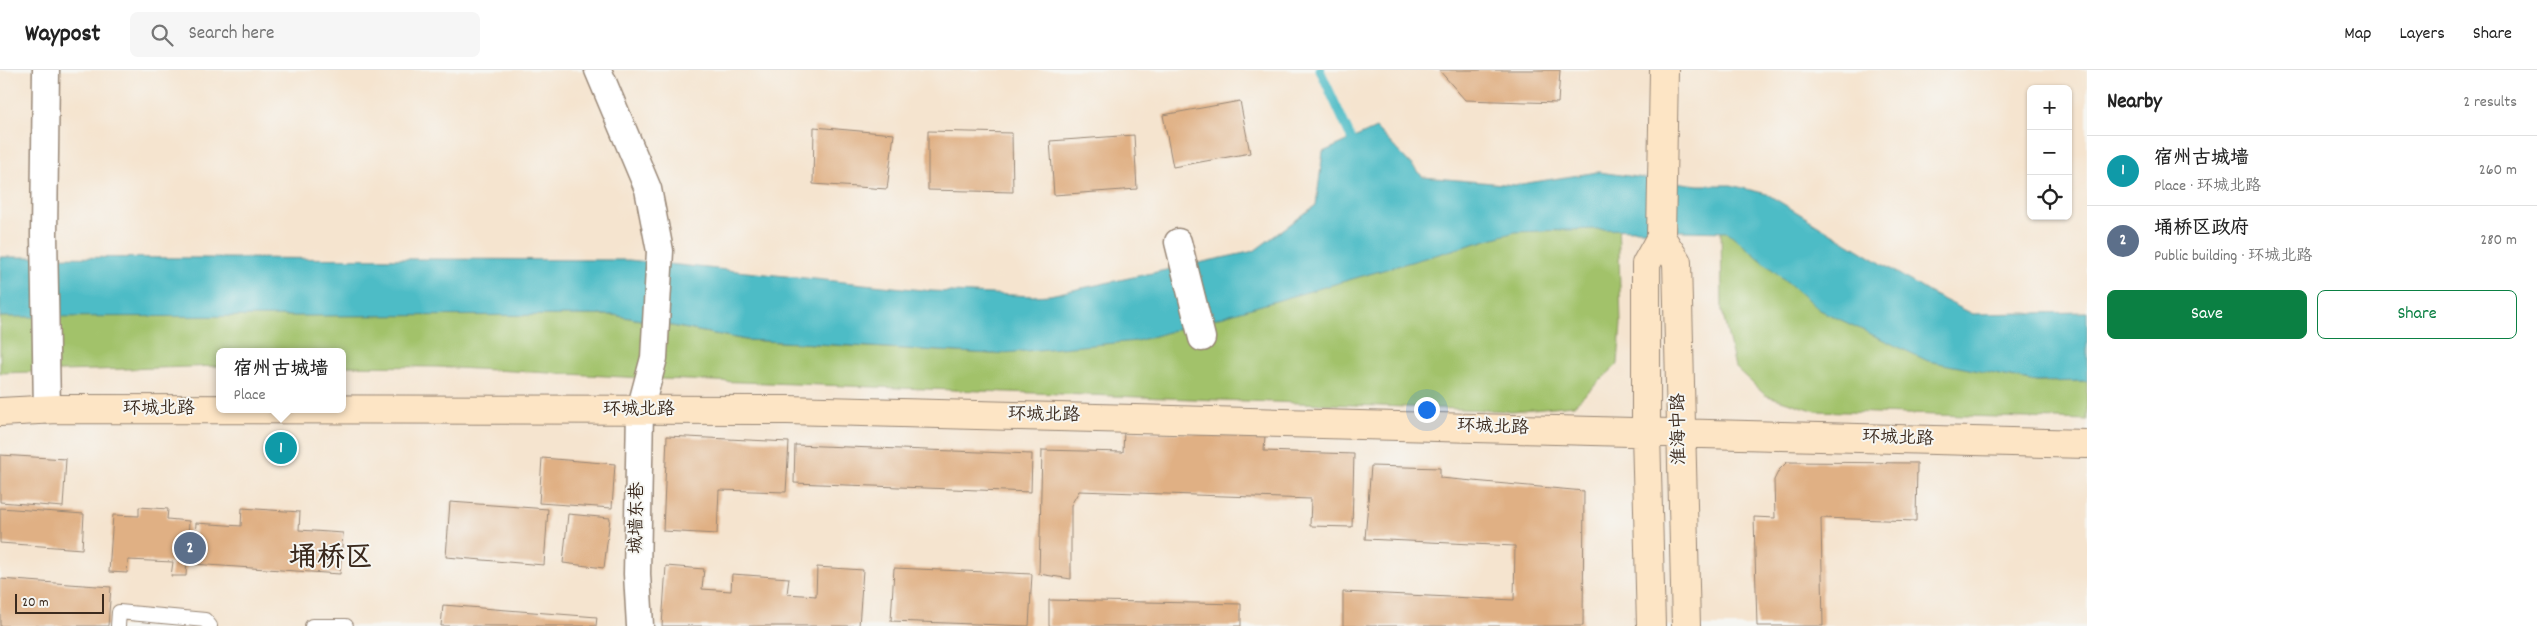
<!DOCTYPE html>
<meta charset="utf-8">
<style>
:root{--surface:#fff;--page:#f6f6f6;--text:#222;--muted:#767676;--line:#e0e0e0;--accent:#0b8043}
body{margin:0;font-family:Dekko,"LXGW WenKai TC",sans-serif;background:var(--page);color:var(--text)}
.controls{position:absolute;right:15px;top:15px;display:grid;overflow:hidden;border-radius:8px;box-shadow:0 1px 4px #0004}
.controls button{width:45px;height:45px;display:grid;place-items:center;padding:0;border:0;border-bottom:1px solid var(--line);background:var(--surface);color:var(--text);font:25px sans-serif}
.scale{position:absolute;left:15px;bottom:12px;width:89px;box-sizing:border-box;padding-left:5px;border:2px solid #3b2a1e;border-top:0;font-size:14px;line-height:18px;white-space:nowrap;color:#3b2a1e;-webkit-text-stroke:4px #f6f6f2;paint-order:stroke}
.you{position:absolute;left:1426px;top:339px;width:18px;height:18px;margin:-12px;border:4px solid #fff;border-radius:50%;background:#1a73e8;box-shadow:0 0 0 8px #1a73e833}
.badge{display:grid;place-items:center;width:32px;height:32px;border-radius:50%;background:var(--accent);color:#fff;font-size:16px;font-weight:700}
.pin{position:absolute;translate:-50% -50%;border:2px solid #fff;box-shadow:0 1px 5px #0006}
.popup{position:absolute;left:216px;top:278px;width:130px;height:65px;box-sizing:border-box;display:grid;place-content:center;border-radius:8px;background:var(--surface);filter:drop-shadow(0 1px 4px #0005);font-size:16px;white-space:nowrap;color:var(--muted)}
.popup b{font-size:19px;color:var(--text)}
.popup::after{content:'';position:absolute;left:50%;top:100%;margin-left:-10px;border:10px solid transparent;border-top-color:var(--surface)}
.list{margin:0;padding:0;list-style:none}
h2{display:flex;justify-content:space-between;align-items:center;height:65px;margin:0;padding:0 20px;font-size:21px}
h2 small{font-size:16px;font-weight:400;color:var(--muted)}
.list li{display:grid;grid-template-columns:32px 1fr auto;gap:15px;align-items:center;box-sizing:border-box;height:70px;padding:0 20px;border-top:1px solid var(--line)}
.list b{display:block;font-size:19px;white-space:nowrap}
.list p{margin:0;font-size:16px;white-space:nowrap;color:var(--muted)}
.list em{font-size:16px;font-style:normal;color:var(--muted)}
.actions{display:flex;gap:10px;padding:15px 20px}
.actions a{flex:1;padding:11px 0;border:1px solid var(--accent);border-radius:8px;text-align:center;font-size:18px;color:var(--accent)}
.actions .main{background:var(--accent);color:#fff}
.icon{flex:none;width:28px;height:28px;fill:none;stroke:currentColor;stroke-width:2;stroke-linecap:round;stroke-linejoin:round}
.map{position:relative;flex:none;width:2087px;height:556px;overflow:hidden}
header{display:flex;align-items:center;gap:30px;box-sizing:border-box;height:70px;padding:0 25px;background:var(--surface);border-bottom:1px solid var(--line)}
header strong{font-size:24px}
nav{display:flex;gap:28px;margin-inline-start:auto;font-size:18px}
.search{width:350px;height:45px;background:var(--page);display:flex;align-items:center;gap:12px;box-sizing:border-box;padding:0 18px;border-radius:8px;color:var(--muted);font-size:19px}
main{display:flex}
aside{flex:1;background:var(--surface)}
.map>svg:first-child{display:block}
.green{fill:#a2c26a;stroke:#6e7644}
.water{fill:#4ebcc6;stroke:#447372}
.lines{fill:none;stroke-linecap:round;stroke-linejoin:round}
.stream{stroke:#4ebcc6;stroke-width:9}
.building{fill:#e0b084}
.service-casing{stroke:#988776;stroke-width:16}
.minor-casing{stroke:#988776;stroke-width:29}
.secondary-casing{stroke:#988776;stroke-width:30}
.service{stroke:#fff;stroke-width:14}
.minor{stroke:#fff;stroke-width:26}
.secondary{stroke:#fde5c5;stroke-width:28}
.labels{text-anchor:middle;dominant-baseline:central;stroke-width:4;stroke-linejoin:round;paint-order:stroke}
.street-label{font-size:18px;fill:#3b2a1e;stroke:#f6f6f2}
.town-label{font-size:28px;font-weight:bold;fill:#3b2a1e;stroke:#f6f6f2}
</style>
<header>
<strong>Waypost</strong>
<div class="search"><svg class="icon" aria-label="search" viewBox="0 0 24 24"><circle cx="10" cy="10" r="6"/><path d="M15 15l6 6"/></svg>Search here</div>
<nav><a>Map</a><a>Layers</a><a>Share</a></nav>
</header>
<main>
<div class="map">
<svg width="2087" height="556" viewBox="0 0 2087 556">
<rect width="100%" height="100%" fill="#f6f6f2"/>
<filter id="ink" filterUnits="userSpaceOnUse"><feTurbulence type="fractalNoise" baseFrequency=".02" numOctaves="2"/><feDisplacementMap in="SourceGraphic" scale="10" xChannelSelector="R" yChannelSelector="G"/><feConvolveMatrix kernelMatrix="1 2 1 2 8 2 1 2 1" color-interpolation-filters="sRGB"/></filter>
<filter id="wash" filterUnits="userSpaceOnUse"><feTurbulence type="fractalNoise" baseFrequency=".0096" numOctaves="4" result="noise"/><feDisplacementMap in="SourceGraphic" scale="20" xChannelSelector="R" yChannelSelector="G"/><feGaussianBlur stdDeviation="1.12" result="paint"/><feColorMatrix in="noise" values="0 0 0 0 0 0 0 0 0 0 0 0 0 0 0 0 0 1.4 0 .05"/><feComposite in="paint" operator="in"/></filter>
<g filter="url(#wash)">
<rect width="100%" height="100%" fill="#f5e4cf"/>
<path class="green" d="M1558,147H1618L1621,254L1618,294L1574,335L1512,341L661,309L438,297L342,296V282H220V296L0,303V247L14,246L614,245L746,270L993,284L1105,269Z
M1721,148L2036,312L2087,311V350L1816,341L1765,325L1735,297L1722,240Z"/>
<path class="water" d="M1376,58L1423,107L1515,115L1598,102L1698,115H1731L1767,124L1930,223L1973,244L2087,242V311L2036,312L1928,291L1820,240L1728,162L1594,159L1515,162L1137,271L993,284L746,270L614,245L0,247V187H14L629,190L932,221L1033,226L1050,225L1254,181L1316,135L1323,82Z"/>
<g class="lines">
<path class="stream" d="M1320,0L1352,70"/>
</g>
<g id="blocks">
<path class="building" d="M1439,0H1560L1558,33L1465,30Z
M1240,31L1250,83L1173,97L1163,45Z
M814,57L894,64L887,119L813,114Z
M928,61L1012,63L1013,122L928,120Z
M1134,65L1137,119L1054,125L1050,71Z
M1124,361L1265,366L1264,381L1354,384L1352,457L1310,456L1311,429L1079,421L1071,435V509L1039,504L1042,380L1123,382Z
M667,366L789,372L786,422L719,420L717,464L663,461Z
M795,375L1032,384L1031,422L794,413Z
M0,385L66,389L63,437L0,432Z
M542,388L615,394L612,438L539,433Z
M1787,392L1917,393L1916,451L1821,448L1823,556H1757L1754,447L1775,448L1774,410L1779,400Z
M1371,396L1440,398V408L1584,421L1583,556H1343V522L1514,530L1515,476L1365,469Z
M450,432L548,439L544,495L446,487Z
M139,437L168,439L167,449L189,451L186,506H171L173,492L128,490L127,503L109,502L113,445L139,446Z
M0,438L84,444L82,479L0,473Z
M242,438L300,442L299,460L343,463L340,504L193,494L196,453L241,456Z
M568,444L610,448L604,498L563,493Z
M666,496L704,499L702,519L731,521L732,504L789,508L787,524L816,526L817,497L863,500L859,556H662Z
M894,498L1032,504L1029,556L891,551Z
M0,509L111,517L108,556H0Z
M1049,530L1241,534V556H1049Z
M443,535L597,547L596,556H441Z"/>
</g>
</g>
<g filter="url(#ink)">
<use href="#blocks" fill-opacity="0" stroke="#988776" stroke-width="1"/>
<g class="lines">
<g class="service-casing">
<path id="service" d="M118,556L119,542L205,550L210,556
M312,556H346"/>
</g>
<g class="minor-casing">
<path id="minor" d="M46,0L44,164L47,340
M598,0L648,119L660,181L654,288L640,340L637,504L640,556
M1178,172L1202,268"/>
</g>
<g class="secondary-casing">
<path id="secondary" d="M1661,167L1677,192L1686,556
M0,342L58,339L787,340L2087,374
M1651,556L1646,363V194L1661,167L1664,0"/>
</g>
<use href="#service" class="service"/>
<use href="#minor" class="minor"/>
<use href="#secondary" class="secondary"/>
</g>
</g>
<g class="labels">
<g class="street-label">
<text x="159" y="339">环城北路</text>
<text x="639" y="340">环城北路</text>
<text transform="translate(1044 346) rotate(1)">环城北路</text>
<text transform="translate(1493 358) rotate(2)">环城北路</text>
<text transform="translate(1680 359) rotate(-91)">淮海中路</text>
<text transform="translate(1898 369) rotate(2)">环城北路</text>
<text transform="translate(638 448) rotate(-89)">城墙东巷</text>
</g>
<g class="town-label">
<text x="331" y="490">埇桥区</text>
</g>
</g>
</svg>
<div class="controls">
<button>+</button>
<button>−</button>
<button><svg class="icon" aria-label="locate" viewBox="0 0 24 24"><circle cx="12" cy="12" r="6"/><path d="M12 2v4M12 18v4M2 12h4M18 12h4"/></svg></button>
</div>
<div class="scale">20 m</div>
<div class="you"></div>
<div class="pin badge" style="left:281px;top:378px;background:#0f9aa8">1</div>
<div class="popup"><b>宿州古城墙</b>Place</div>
<div class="pin badge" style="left:190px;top:478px;background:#5c6f8a">2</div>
</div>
<aside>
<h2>Nearby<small>2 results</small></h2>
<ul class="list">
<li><span class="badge" style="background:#0f9aa8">1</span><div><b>宿州古城墙</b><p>Place · 环城北路</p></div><em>260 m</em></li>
<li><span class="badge" style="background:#5c6f8a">2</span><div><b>埇桥区政府</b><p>Public building · 环城北路</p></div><em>280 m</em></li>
</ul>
<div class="actions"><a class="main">Save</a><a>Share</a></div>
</aside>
</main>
